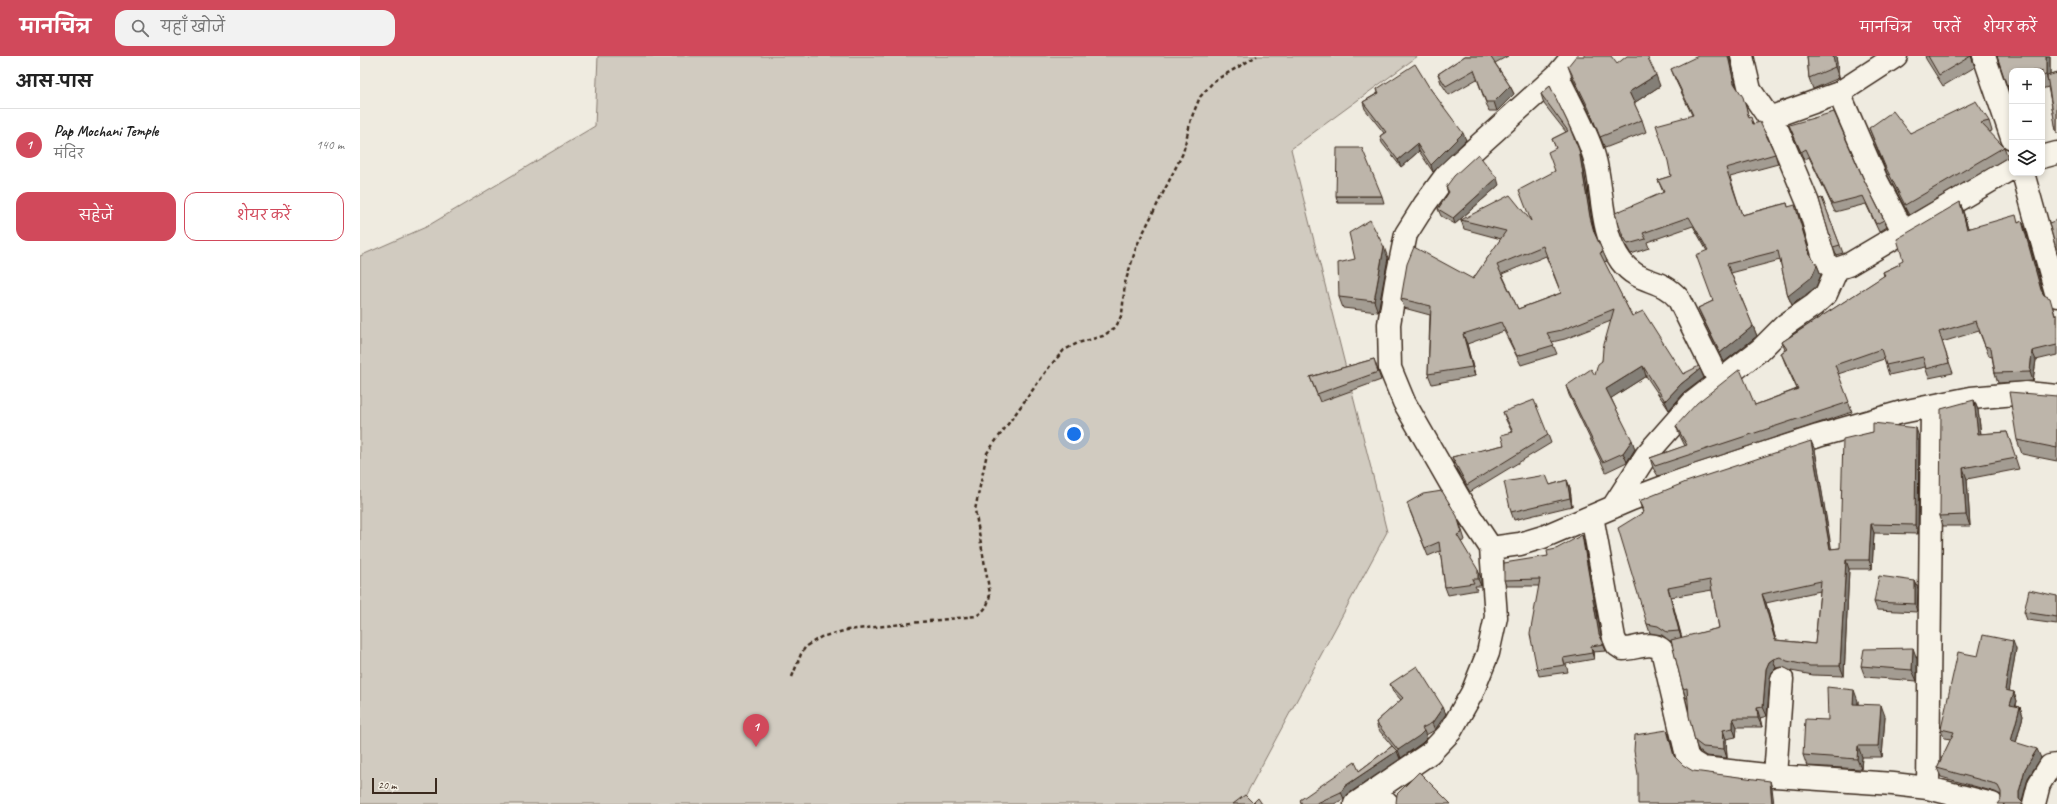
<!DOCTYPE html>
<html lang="hi">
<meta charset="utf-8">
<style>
:root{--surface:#fff;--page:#f2f2f2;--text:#222;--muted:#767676;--line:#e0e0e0;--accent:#d1495b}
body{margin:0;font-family:Caveat,"Playpen Sans Deva",sans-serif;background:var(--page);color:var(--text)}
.controls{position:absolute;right:12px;top:12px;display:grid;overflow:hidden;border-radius:8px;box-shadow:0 2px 6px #0003}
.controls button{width:36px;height:36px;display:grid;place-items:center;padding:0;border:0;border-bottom:1px solid var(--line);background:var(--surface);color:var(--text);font:20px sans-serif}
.scale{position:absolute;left:12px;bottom:10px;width:65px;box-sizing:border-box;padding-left:4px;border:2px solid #3b2a1e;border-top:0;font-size:11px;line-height:14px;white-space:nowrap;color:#3b2a1e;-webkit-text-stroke:3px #f7f3e8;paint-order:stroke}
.you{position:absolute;left:714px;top:378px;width:14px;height:14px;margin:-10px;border:3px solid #fff;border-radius:50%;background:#1a73e8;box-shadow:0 0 0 6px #1a73e833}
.badge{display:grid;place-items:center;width:26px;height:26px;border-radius:50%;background:var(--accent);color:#fff;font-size:13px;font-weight:700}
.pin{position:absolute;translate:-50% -33px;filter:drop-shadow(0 1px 2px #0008)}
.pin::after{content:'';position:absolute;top:21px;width:14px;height:12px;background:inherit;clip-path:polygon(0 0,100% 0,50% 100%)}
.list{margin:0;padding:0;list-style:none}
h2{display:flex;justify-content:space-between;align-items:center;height:52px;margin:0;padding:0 16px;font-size:17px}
h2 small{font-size:13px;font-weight:400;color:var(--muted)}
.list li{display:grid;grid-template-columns:26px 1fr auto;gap:12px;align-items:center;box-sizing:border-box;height:72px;padding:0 16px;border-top:1px solid var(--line)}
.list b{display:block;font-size:15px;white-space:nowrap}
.list p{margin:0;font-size:13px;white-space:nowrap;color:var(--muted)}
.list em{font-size:13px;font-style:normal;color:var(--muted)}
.actions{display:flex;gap:8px;padding:12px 16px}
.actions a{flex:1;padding:9px 0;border:1px solid var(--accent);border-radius:12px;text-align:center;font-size:14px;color:var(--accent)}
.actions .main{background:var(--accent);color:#fff}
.icon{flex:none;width:22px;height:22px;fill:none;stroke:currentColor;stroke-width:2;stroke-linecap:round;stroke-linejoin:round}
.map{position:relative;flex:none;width:1697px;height:748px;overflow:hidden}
header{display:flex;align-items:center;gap:24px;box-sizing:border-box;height:56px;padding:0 20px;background:var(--accent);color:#fff}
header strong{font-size:19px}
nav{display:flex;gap:22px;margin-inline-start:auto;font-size:14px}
.search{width:280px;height:36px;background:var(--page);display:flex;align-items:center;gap:10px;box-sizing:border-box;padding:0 14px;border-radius:12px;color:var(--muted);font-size:15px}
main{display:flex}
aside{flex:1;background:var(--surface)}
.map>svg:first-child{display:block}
.grass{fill:#d1cbc0;stroke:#867a6f}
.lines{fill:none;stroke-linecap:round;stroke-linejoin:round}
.minor-casing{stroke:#3b2a1e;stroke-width:25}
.path{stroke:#3b2a1e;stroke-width:2.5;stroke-dasharray:4 3;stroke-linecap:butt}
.minor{stroke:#f7f3e8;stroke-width:22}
.wall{fill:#a39c92;stroke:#3b2a1e;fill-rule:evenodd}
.shaded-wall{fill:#847f77;stroke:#3b2a1e}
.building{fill:#bdb5aa;stroke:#3b2a1e;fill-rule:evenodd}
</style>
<header>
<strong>मानचित्र</strong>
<div class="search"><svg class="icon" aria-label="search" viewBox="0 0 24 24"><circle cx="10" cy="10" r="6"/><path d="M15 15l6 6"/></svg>यहाँ खोजें</div>
<nav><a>मानचित्र</a><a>परतें</a><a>शेयर करें</a></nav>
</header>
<main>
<aside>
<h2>आस-पास<small></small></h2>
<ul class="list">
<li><span class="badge">1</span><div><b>Pap Mochani Temple</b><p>मंदिर</p></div><em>140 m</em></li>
</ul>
<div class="actions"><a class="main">सहेजें</a><a>शेयर करें</a></div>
</aside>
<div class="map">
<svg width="1697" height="748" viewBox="0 0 1697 748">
<rect width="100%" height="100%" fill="#efebe0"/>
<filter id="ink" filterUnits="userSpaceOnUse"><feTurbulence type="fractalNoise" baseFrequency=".025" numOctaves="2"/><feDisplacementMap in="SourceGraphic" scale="8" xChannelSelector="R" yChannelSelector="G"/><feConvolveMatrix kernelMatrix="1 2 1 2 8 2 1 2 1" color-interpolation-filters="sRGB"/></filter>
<g filter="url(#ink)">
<path class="grass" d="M238,0H1058L931,93L1027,476L881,748H0V200L66,171L235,70Z"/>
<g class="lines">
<g class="minor-casing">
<path id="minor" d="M1382,0L1390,34L1418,75L1448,147L1465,205C1472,215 1478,213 1488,209L1652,112
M1624,0L1652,82
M1197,19C1209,45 1226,73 1234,100C1244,133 1239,175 1261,205C1279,229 1300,221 1318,242L1359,325
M1479,37L1517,125L1544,177
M1409,62L1479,37L1536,0
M1682,101L1697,97
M1663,117L1697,240
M1253,451L1287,398L1332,347L1401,293L1425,269L1454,249L1466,238L1477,213
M1232,460L1254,582L1257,589L1263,593C1276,593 1291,584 1302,594L1327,700L1332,706L1342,712L1415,720L1533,728L1568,732L1632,748
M1131,492L1160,488L1183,481L1272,443L1325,423L1458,380L1542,356L1611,342L1666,337L1697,340
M1415,720L1422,623
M1568,732L1572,351
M1015,734L1028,748
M995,748L1070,697L1090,676L1112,637L1128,597L1136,561L1131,492L1107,456L1044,346L1030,312L1029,268L1036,226L1046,178L1065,148L1087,118L1197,19L1213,0
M1674,748L1679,728L1690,710L1697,709"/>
</g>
<path class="path" d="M432,621L441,598L446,590L461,581L487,574L616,560C626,554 628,549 630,538L615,454L627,397L690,310L704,294L718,287L743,280L756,271L762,258L765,227L777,189L823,97L831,63L840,41L854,25L897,0"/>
<use href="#minor" class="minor"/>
</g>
<path class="wall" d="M1105,0H1148L1135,7L1150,30L1154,38L1137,55H1129L1117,23L1089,39L1081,27L1078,18Z
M1447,0H1476L1479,22L1453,33L1449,22Z
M1565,0H1612L1615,11L1583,30L1566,3Z
M1637,0H1690V19L1697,17V77L1688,31L1682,33V15H1652V41H1651Z
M1370,3L1376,31L1386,51L1389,61L1415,98L1418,108L1370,121L1382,159L1427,147L1428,151L1438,158L1451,201L1457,209L1461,219L1456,231L1432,249L1428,240L1420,204L1371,217L1397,280L1364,306L1342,261L1338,252L1353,245L1347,195L1333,170L1287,186L1289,192L1271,198L1265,188L1262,178L1303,136L1298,124L1311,120L1332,59L1315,23L1311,13Z
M1257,8L1300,30L1274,47L1282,64L1286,76L1245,92L1233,64L1212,21L1208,10Z
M1190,30L1222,103L1233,170L1236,180L1243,196L1247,205L1244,206L1272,260L1323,318L1340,313L1344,322L1324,337L1309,354L1286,320L1251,342L1275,393L1267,406L1246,416L1209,339L1206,330L1235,319L1242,305L1251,265L1205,283L1192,286L1197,298L1161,309L1144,275L1107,288L1115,320L1072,328L1068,318L1070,259L1044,252L1041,243L1113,223L1141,183L1104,173L1101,164L1170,165L1195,115L1196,92L1192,83L1206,76L1184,48L1181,38ZM1186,200L1201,237L1158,253L1142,218Z
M1069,31L1106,84L1073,116L1059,95L1041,111L1022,87L1020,80L1024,77L1005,53L1003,46L1018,37L1017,33Z
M1629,65L1632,75L1629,76L1644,91L1648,101L1549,159L1528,120L1509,72L1550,77Z
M1429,69L1503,122L1524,164L1527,171L1519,176L1506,148L1475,156L1449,101L1444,104Z
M1139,129L1095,168L1081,160L1078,153L1088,137L1086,131Z
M976,140H1022L1024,147H978Z
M1462,142L1483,197L1476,199L1473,191Z
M1600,146L1608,172L1658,167L1662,165L1666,175L1683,237L1693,252L1695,259H1697V299L1676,304L1673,325L1638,327L1635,317L1632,301L1629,300L1619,275L1582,286L1593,317L1569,322L1565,311L1529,319L1524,303L1478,318L1492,356L1298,420L1293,412L1290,402L1325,390L1320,380L1316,370L1395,349L1437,333L1425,307L1421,297L1425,294L1422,286L1524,220L1523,216L1540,208Z
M1028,202L1018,256L983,252L979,241L995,203Z
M1014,303L1021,324L960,346L950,321Z
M1697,340V405L1662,398L1657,384Z
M1614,344L1618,354L1621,378L1647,376L1659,413L1607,423L1610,470H1583L1580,460Z
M1143,356L1188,379L1191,387L1110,436L1094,409L1092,401L1144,389L1152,376L1146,364Z
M1559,381L1558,478L1514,477L1512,513H1489L1484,620L1453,619L1431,615L1423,611L1416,612L1412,616L1410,622L1407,660L1400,662L1402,671H1377L1376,681L1366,683L1367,702L1346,700L1338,694L1335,685L1328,642H1326L1323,633L1312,585H1310L1302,579L1290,577L1287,568L1283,457L1279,445L1455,394L1471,493L1480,492ZM1352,534L1359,572L1322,582L1311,541ZM1460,535L1455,588L1416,584L1406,547Z
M1207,424L1210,432L1212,450L1154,464L1151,456L1190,429Z
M1050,455L1100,468L1105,484L1101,486L1121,522V530H1115L1117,534L1088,539L1085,531L1080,495L1068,500Z
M1224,486L1241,583L1246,595L1233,596L1234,603L1206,608L1208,616L1179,620L1177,613L1179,530H1146L1144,524L1188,500L1196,493Z
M1555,525L1558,533L1557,556L1517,554L1514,546Z
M1697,540V568L1667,564L1664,556Z
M1656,593L1649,635L1654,636L1657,645L1656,650L1660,651L1663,660L1656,687L1681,702L1668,722L1662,745L1641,743V739L1635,736L1581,721L1577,712L1591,683L1584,682L1581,673L1618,600Z
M1557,603V625L1505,621L1501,610Z
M1030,628L1086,658L1075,674L1066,679L1067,682L1062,687L1041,702L1038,698L1040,703L988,738L984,743L974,748H941L940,744L999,715L1032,690L1018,673L1016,666L1041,644L1033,635Z
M1498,645V648L1525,660L1522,701H1502L1501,713L1447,710L1443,699L1468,664Z"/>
<path class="shaded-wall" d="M1368,0H1370V3L1378,37L1374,27Z
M1473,0H1476L1479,22L1475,11Z
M1611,0H1612L1615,11Z
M1686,0H1690V30L1686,19Z
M1296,19L1300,30L1274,47L1269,36Z
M1150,30L1154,38L1137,55L1134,46Z
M1103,77L1106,84L1073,116L1071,109Z
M1057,88L1059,95L1041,111L1038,104Z
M1219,94L1222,103L1233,170L1237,185L1234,176L1230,161Z
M1137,122L1139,129L1095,168L1093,162Z
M1600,146L1603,155L1611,182L1607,173Z
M1662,165L1666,175L1685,243L1681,234Z
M1024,191L1028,202L1018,256L1014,245Z
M1457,209L1461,219L1456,231L1432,249L1428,240Z
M1393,270L1397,280L1364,306L1360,297Z
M1103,278L1107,288L1115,320L1112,311Z
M1672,295L1676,304L1673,325L1670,316Z
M1283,310L1286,320L1250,343L1246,333Z
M1340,313L1344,322L1324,337L1309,354L1305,345L1321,328Z
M1614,344L1618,354L1622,389L1618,378Z
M1556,372L1559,381L1558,478L1555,469Z
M1272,384L1275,393L1267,406L1263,397Z
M1451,385L1455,394L1473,502L1470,493Z
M1603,412L1607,423L1610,470L1606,459Z
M1207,424L1210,432L1212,450L1210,442Z
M1511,468L1514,477L1512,513L1509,504Z
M1222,479L1224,486L1242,584L1239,578Z
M1486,504L1489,513L1484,620L1480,610Z
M1118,514L1121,522V530L1118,523Z
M1555,525L1558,533L1557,556L1555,548Z
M1308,532L1311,541L1322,584L1319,575Z
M1402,538L1406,547L1418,593L1415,584Z
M1653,585L1656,593L1648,643L1645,634Z
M1231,590L1233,596L1234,603L1232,597Z
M1553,592L1557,603V625L1552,614Z
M1413,603L1416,612L1412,616L1410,622L1407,660L1403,651L1406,613L1409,606Z
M1494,634L1498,645L1497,658L1493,648Z
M1654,636L1657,645L1653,658L1650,649Z
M1521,649L1525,660L1522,701L1518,690Z
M1083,651L1086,658L1075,674L1072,667Z
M1660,651L1663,660L1654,694L1651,685Z
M1397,652L1400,662L1402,671L1398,662Z
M1373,662L1377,671L1376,681L1373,672Z
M1307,674L1310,681L1317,708L1314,700Z
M1363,674L1366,683L1367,702L1364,693Z
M1064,675L1067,682L1062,687L1041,702L1038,694Z
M1498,690L1502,701L1501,713L1497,703Z
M1677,693L1681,702L1668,722L1662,745V748L1659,743V736L1665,713Z
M1037,695L1040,703L988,738L984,743L981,736L985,730Z
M1410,725L1412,732L1414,748H1412Z"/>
<path class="building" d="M1105,0H1130L1150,30L1134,46H1126L1114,14L1086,30L1078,18Z
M1216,0H1251L1257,8L1267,0H1287L1296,19L1269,36L1282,64L1240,81L1229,53L1208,10Z
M1338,0H1368L1374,27L1383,41L1389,62L1391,61L1393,68L1400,66L1415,98L1366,112L1382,159L1427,147L1428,151L1435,149L1450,199L1457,209L1452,221L1428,240L1418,195L1367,208L1393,270L1360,297L1338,252L1353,245L1336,199L1348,194L1329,161L1283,177L1286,183L1268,188L1262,178L1255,157L1304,136L1298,124L1311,120L1308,105L1296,69L1333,59L1311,13Z
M1447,0H1473L1475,11L1449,22Z
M1568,0H1611L1579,19Z
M1637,0H1686V19L1682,20V15H1652V29L1647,30Z
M1055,8L1069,31L1103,77L1071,109L1057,88L1038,104L1020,80L1026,76L1003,46L1019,37L1017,33Z
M1697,17V75H1696L1687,20Z
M1190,30L1207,65L1219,94L1230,161L1234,176L1243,196L1240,197L1272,260L1283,255L1323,318L1339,310L1340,313L1321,328L1305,345L1283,310L1246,333L1272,384L1263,397L1243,406L1206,330L1231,313L1235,319L1238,308L1242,305L1243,292L1254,253L1202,274L1187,277L1194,289L1157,300L1141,266L1103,278L1112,311L1068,318L1071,250L1041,243L1047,208L1054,191L1113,223L1146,175L1101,164L1150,139L1171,165L1159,134L1195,115L1188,96L1196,92L1192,83L1208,75L1181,38ZM1183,190L1201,237L1158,253L1137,209Z
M1616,45L1629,65L1621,67L1644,91L1545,149L1525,110L1509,72L1533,55L1550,77Z
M1474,56L1503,122L1524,164L1516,168L1503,140L1472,148L1446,93L1441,96L1429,69Z
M977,92H1002L1022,140H976Z
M1118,98L1137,122L1093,162L1078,153L1089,136L1086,131L1094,120Z
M1462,142L1480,189L1473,191L1459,143Z
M1600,146L1607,173L1656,159L1658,167L1662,165L1681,234L1684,239L1690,242L1695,260L1697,259V289L1672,295L1670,316L1635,317L1631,292L1625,290L1616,265L1579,276L1589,307L1566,313L1563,301L1526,309L1521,293L1475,309L1489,346L1295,410L1290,402L1327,389L1316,370L1337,347L1380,313L1395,349L1438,333L1421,297L1427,293L1422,286L1525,219L1523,216L1540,208L1539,206L1543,204L1537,183Z
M1010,164L1024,191L1014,245L979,241L978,207L995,203L989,177Z
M1697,164V196L1689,167Z
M1014,303L1018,316L957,338L950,321Z
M1649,336L1697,340V392L1657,384Z
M1174,344L1188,379L1107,429L1092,401L1144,389L1141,379L1153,376L1143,356Z
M1614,344L1618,378L1647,376L1656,402L1603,412L1606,459L1580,460L1581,353Z
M1513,367L1556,372L1555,469L1511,468L1509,504H1486L1480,610H1450L1427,605L1420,601L1413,603L1409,606L1406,613L1403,651L1397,652L1398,662H1373V672L1363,674L1364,693L1343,691L1335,685L1329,660L1327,632L1323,633L1311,584L1359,572L1350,524L1308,532L1319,575L1307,576L1298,570L1287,568L1258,472L1284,456L1279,445L1326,426L1451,385L1470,493L1480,492L1483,383L1513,376ZM1461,525L1455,588L1415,584L1402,538Z
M1186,419L1190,429L1207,424L1210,442L1151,456L1144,426Z
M1082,435L1097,460L1102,477L1097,479L1118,514V523H1112L1114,527L1085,531L1079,486L1065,492L1047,447L1063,438Z
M1222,479L1239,578L1244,588L1231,590L1232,597L1203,602L1205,609L1177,613L1170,578L1180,523L1144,524V507L1188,500L1187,495L1196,493Z
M1519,520L1555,525V548L1514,546Z
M1669,534L1697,540V561L1664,556Z
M1623,579L1653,585L1645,634L1654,636L1650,649L1660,651L1651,685L1677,693L1665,713L1659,736V743L1664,748H1637L1641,743V736L1638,730L1632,727L1577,712L1594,676L1581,673L1598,596L1618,600Z
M1553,592L1552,614L1501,610L1504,593Z
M1057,610L1083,651L1072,667L1062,672L1064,675L1059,680L1038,694L1016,666L1043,642L1030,628Z
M1467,631L1494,634L1493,648L1521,649L1518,690H1498L1497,703L1443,699L1445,663L1468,664Z
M1307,674L1314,700L1323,709L1333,715L1410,725L1412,748H1278V718L1274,695L1275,679Z
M1032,690L1037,695L985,730L981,736L955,748H942L940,744L995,706L999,715Z
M1059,716L1091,748H1037L1036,747L1037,738Z
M885,739L893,747L898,742L902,748H873Z"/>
</g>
</svg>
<div class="controls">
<button>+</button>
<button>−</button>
<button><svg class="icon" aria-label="layers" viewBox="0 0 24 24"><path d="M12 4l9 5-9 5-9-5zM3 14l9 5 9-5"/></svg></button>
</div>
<div class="scale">20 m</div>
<div class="you"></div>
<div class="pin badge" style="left:396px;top:691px">1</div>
</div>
</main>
